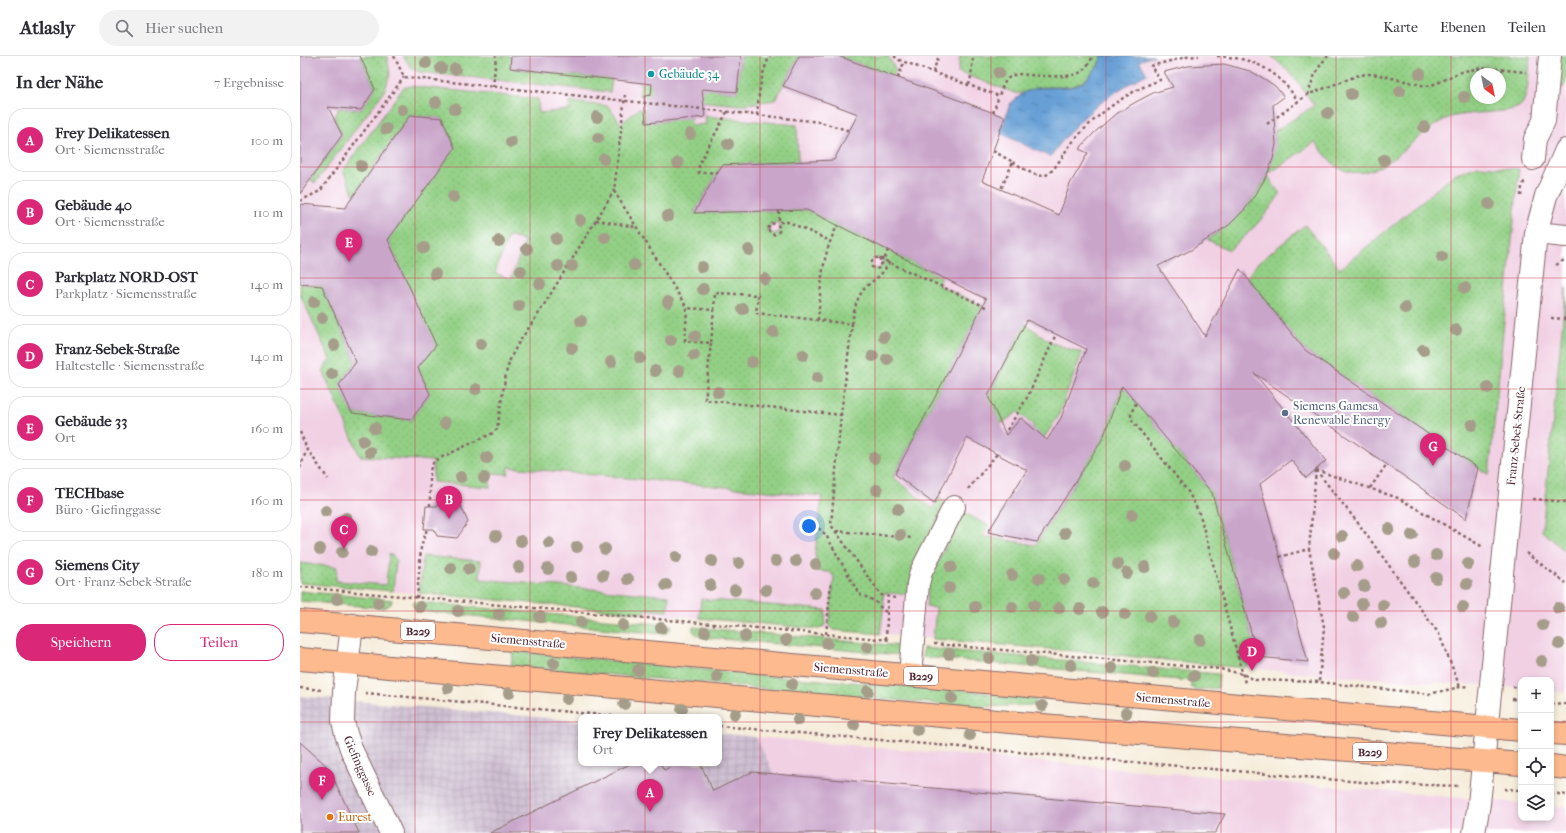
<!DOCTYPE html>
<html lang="de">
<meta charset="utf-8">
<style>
:root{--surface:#fff;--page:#f2f2f3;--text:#2b2b33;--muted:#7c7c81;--line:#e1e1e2;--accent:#db2777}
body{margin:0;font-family:"IM FELL French Canon",serif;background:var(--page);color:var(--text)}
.controls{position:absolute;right:12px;bottom:12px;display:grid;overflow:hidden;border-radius:8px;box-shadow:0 2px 6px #0003}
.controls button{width:36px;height:36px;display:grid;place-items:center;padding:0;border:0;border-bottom:1px solid var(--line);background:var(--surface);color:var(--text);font:20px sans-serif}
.compass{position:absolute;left:1170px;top:12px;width:36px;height:36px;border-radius:50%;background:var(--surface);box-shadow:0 2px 6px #0003;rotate:147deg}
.you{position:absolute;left:509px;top:470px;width:14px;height:14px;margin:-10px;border:3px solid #fff;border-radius:50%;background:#1a73e8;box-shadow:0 0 0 6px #1a73e833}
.badge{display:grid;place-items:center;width:26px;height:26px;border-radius:50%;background:var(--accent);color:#fff;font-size:13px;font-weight:700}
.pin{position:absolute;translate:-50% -33px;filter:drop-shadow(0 1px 2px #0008)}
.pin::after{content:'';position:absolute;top:21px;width:14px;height:12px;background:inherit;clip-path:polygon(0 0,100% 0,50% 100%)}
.popup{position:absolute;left:278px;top:658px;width:144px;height:52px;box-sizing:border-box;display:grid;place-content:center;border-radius:8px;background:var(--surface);filter:drop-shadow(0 1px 3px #0005);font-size:13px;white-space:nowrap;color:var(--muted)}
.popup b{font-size:15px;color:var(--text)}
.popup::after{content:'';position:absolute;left:50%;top:100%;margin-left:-8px;border:8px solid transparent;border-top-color:var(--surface)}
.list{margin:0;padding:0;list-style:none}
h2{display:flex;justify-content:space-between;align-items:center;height:52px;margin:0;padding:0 16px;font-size:17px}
h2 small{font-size:13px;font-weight:400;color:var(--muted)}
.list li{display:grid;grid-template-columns:26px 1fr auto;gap:12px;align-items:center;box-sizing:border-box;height:64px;margin:0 8px 8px;padding:0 8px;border:1px solid var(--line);border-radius:16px}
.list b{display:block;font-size:15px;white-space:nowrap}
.list p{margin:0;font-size:13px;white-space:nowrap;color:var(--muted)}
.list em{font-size:13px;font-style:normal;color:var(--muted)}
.actions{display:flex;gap:8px;padding:12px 16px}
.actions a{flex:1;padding:9px 0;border:1px solid var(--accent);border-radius:16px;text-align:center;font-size:14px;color:var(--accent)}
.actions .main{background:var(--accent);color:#fff}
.icon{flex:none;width:22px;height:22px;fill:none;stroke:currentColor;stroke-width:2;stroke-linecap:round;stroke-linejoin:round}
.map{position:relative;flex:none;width:1266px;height:777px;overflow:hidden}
header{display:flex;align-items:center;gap:24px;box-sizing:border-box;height:56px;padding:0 20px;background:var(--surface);border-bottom:1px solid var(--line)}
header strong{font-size:19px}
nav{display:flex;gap:22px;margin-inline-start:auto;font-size:14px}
.search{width:280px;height:36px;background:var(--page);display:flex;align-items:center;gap:10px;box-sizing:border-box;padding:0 14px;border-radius:22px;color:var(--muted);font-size:15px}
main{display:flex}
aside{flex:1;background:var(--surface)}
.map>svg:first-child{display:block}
.built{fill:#f1d0e4;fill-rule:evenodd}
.industrial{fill:url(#industrial-grid)}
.grass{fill:url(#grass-dots);stroke:#6e7858;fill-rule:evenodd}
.water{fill:url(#water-ripples);stroke:#596080}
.building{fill:#c9a5ca;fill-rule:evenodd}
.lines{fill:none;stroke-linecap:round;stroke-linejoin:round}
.minor-casing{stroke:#866668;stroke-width:24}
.major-casing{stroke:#866668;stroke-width:24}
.path{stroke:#866668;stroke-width:2.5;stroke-dasharray:3 3;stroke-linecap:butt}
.minor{stroke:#fff;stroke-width:22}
.major{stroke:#fcba8e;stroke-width:22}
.tree{fill:#a59d8a}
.grid{fill:none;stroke:#d1495b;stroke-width:1;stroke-opacity:0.55}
.culture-dot{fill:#0f9aa8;stroke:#fff;stroke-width:1.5}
.service-dot{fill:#5c6f8a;stroke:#fff;stroke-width:1.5}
.food-dot{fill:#e8710a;stroke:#fff;stroke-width:1.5}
.labels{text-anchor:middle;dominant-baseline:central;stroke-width:4;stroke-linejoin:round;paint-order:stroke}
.shield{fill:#fff;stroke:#80626b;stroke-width:1}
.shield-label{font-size:11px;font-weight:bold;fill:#4a1f2b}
.culture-label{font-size:12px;fill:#0d838f;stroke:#fff;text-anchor:start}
.service-label{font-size:12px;fill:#4e5e75;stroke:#fff;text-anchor:start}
.street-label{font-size:12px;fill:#4a1f2b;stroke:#fff}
.food-label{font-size:12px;fill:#c56008;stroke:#fff;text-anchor:start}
</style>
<header>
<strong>Atlasly</strong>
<div class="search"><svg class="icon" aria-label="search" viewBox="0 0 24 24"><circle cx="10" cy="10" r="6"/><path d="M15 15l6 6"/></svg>Hier suchen</div>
<nav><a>Karte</a><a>Ebenen</a><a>Teilen</a></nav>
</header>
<main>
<aside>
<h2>In der Nähe<small>7 Ergebnisse</small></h2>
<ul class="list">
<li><span class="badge">A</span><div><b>Frey Delikatessen</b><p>Ort · Siemensstraße</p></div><em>100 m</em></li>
<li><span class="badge">B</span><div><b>Gebäude 40</b><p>Ort · Siemensstraße</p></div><em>110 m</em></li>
<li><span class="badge">C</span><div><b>Parkplatz NORD-OST</b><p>Parkplatz · Siemensstraße</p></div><em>140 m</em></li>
<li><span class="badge">D</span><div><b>Franz-Sebek-Straße</b><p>Haltestelle · Siemensstraße</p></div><em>140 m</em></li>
<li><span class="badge">E</span><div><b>Gebäude 33</b><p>Ort</p></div><em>160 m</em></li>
<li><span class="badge">F</span><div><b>TECHbase</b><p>Büro · Giefinggasse</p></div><em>160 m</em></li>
<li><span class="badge">G</span><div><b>Siemens City</b><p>Ort · Franz-Sebek-Straße</p></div><em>180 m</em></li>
</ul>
<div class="actions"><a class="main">Speichern</a><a>Teilen</a></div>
</aside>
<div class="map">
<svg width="1266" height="777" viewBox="0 0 1266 777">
<defs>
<pattern id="industrial-grid" width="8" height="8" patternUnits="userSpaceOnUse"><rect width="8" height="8" fill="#cebed1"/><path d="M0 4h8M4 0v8" fill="none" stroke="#b2a3b4"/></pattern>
<pattern id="grass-dots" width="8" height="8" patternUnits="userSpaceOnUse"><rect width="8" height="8" fill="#93d085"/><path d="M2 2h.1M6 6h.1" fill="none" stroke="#80b273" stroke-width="1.8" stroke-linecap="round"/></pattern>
<pattern id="water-ripples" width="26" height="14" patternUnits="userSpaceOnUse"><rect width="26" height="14" fill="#68a0d6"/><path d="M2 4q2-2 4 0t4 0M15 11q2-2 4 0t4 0" fill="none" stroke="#5882ae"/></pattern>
</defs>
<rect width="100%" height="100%" fill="#fff"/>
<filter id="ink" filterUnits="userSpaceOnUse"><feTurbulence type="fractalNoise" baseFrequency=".025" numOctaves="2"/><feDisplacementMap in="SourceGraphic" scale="8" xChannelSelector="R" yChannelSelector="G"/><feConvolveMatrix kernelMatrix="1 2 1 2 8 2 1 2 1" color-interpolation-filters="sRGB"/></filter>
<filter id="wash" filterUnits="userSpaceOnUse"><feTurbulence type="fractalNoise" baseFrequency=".012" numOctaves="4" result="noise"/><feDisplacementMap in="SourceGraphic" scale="16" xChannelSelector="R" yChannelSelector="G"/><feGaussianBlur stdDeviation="0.9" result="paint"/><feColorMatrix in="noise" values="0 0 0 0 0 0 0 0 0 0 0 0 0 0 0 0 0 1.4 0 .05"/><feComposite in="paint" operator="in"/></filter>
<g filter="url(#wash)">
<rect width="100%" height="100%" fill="#f5ebd8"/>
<path class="built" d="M0,0H1266V637L1251,635V624H1221V632L1020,619L797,597L0,527ZM1176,18H1200V42H1176Z
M456,681L1221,747V762H1251V750L1266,751V777H503Z"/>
<path class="industrial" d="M0,640L281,665V707H419V677L456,681L503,777H0Z"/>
<path class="grass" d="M60,0H87L90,18L85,34L15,127L11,124L42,79L34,62L39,52L61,54L75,33Z
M103,0H216L215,13L312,23L310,36L120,16L112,13Z
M441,0H499L475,44L439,49L339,39L341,26L437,36Z
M538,0H589V2L596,14L593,20Z
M660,0H802C799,8 796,13 791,18C773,38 757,28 736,32C727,34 725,38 715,37L658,16Z
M971,0H1230C1229,12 1229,43 1220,50C1210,58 1166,55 1148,62C1115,75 1083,129 1043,114C1031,109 1023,95 1015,86L967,119L980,138C964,162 951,176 929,194L908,184C944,158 978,123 975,75L1014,50C1002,30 989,14 971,0ZM1176,18H1200V42H1176Z
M1260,0H1266V26L1263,32L1257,29Z
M110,30L238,43L239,57L270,54V46L308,50L321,68L338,53L345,54L346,67L368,65L367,56L390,58L391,70L406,68L405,60L497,69L498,106L422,109L394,157L507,154L642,221L638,229L683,250L593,421L633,453L639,442L645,446L607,538L583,537L584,548L580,578L533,574L529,569L534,521L530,516L517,515L515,497L522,440L209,411L208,418L191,417L190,431L133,426V405L60,400L23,315L30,303L0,238V228L22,230L56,306L40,329L52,357L111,364L130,338L118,312L135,289L88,184L155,91L142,62L110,59L54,139L43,115L103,32ZM479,166L480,173L478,177L474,178L470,176L469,172L471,168ZM208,180L225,185L211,223L195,217ZM577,202L584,204L580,212L576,213L572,211L571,207L573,203Z
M1179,110L1219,113L1189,419L1005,294L947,221L957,208L1005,169L1040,213L1156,117Z
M1266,232V496L1242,475Z
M720,264L752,287L782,297L758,361L735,395L723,383L734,370L718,356L701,368L676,365L717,284Z
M835,298L834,344L912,437L958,601L944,612L797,597L633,583L636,552L626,551L628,530L631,520L663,456L685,468L689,469L683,480L736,489L803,382Z
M89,498L93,500L96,504L93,535L0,527V507L37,511L36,525L86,529Z
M123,500L181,505L180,523L369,540L368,555L345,553L344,557L119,537Z
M0,535L92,544L91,548L83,552L0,545Z
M401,543L526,554L525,569L519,573L399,562Z
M113,546L372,569C371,574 369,576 364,578L120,555L113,551Z
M393,571L601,590L600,599L400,581L393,575Z
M623,592L919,618L918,632L894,634L891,631V625L622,601Z
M213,595L479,621L660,634L736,643L735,649L674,651L211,610Z"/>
<path class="water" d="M802,0H854L839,5L847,18C804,40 778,62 750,101L700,77L710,48L723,37L736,32L770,31L778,29L785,25L798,10Z"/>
<g id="blocks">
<path class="building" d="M0,0H60L75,33L61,54L28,51L42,79L0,138Z
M211,0H441L437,36L402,33L405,61L346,67L344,40L351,39L352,28L210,12Z
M499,0H538L705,61L682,125L759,159L770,128L788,97L779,93L794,77L813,60L834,47L853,37L873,31L864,16L888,10L924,8L950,15L963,22L975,30L984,41L973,49L976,88L973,103L967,119L956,138L945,153L929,169L891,194L858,210L905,280L940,213L1005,294L1178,412L1166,463L954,317L1026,405L1006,422L991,404L960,428L1008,606L958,601L912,437L822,330L803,382L737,486L688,476L727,414L667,382L634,448L595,418L686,243L507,154L394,157L422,109L534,104L558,58L483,30ZM727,264L786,293L761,362L747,384L721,362L706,379L688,340Z
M110,59L142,62L155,92L88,184L136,289L118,312L130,338L111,364L52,357L39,329L56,306L22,230L0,228V148L45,152Z
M141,445L160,448L168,466L157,482L137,480L134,473H124L126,450H137Z
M0,686L28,711L59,777H0Z
M332,707H360L364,714L378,707H400L413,735L452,716L925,758L915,777H190Z"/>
</g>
</g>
<g filter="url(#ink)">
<use href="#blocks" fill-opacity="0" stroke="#866668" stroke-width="1"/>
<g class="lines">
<g class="minor-casing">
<path id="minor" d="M1233,103L1235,83L1244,65L1250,0
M1236,177L1266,180
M52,569L44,636L43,665L46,678L52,695L91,777
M610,619L618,528L621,516L654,451
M1174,777L1179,748L1236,177L1246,140L1266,94"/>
</g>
<g class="major-casing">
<path id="major" d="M0,565L1221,674
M0,603L754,670L1221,708
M1251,677L1266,678
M1251,710L1266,712"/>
</g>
<path class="path" d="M94,0L104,21L457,59C459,38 460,19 470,0
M594,0L599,4L699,40C703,29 705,21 717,18C731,19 768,23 779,17C786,13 790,6 793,0
M917,0C955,2 977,14 998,45
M633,16L638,2
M598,22L604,6
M669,29L671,21L673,0
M193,31L196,0
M1008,39C1012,24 1017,11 1028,0
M693,57L699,40
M457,59L520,66L550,75
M967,68L1007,39L1059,19L1069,18L1079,19L1126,30C1142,28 1154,16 1170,14C1188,10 1208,15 1226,16
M693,95L713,106L701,133
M713,106C722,111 736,123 746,119C756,114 764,96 771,88C794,60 826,36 860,24L851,10L886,1L899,0
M418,116L399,117V108L427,56
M314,135L387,252L385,285L411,287L414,254L387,252
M1221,140L1222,131L1225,124
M0,145L20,135L104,21
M479,155V166H489L530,185
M296,164L336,171
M468.5 173a5.5 5.5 0 1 1 11 0a5.5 5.5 0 1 1-11 0Z
M588,194L584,204L688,252
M579,202L582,206L580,212L576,213L572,211V205C575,200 580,202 584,204L582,208
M1256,209L1266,203
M414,254L415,237L458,239L456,257L552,268L541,359
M1251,262L1266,263
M518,264C521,232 521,198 538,169
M552,268C554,253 557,239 568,229C577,221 584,218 589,206
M411,287L405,344L541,359L531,469L581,539L595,542
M836,347L831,357V363L889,437L900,459L945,627
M707,374L728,340L756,278
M0,376L7,393L28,423
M0,412L7,393
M1016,414L1098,442L1183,491
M1016,414L1058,467L1139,578L1160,631
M1016,414L1009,493L1024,571L1019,626
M1070,432L1087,408
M668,433L697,398
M1233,443L1266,446
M130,450V414L134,405L193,377L197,373L206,317L211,301L219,286L237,260L314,135L325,39
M514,468L526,479L559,538L575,545L583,554L588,557
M536,475L612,482
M1226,497L1266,527
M979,501L1009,493
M0,531L591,584
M117,542L121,491L127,473
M526,578L531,528
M586,583L588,541
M634,588L920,613L943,618L955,624L1019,626L1129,638L1160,631L1168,630
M1213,631L1221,632
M0,632L22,634
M65,637L324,661
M1212,643L1221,644
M1251,647L1266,648
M419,670L1073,727L1159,730
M1204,733L1221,734
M1251,737L1266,739"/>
<use href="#minor" class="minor"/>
<use href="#major" class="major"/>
</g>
<g class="tree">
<circle cx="126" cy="7" r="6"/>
<circle cx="141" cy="12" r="6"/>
<circle cx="155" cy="13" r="6"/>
<circle cx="699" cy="17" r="6"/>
<circle cx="1120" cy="18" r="6"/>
<circle cx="1100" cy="35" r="6"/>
<circle cx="1051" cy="38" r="6"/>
<circle cx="1164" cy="41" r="6"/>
<circle cx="136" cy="46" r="6"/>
<circle cx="155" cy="53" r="6"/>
<circle cx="102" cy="54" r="6"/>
<circle cx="1028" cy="57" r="6"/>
<circle cx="297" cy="61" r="6"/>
<circle cx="1124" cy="71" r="6"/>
<circle cx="86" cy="73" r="6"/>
<circle cx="390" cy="78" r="6"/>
<circle cx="298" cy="82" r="6"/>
<circle cx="211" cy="86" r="6"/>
<circle cx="428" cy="88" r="6"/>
<circle cx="304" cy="103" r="6"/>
<circle cx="1084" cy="104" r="6"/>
<circle cx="378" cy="107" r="6"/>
<circle cx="61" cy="110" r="6"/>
<circle cx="153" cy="141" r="6"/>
<circle cx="1189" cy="148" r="6"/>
<circle cx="368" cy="160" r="6"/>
<circle cx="280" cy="164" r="6"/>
<circle cx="305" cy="181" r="6"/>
<circle cx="256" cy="183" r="6"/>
<circle cx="199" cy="185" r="6"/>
<circle cx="124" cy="192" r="6"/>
<circle cx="227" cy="193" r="6"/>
<circle cx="449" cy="194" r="6"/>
<circle cx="1142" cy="201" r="6"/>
<circle cx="334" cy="209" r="6"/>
<circle cx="258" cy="210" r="6"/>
<circle cx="272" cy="210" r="6"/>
<circle cx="402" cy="211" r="6"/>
<circle cx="221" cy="215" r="6"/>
<circle cx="135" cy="218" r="6"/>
<circle cx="465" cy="223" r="6"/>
<circle cx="240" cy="228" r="6"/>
<circle cx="1165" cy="232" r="6"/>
<circle cx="403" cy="233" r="6"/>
<circle cx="14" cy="246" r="6"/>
<circle cx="368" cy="246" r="6"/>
<circle cx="219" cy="250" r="6"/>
<circle cx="1105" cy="252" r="6"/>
<circle cx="443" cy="253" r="6"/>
<circle cx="22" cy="262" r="6"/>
<circle cx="281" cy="265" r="6"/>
<circle cx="1156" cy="274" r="6"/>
<circle cx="473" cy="276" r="6"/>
<circle cx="395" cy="280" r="6"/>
<circle cx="584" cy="281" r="6"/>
<circle cx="371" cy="284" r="6"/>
<circle cx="181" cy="288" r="6"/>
<circle cx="34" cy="289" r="6"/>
<circle cx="272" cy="292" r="6"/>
<circle cx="1123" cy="294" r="6"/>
<circle cx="394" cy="299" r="6"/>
<circle cx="503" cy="299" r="6"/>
<circle cx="573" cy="300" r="6"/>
<circle cx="340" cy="302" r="6"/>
<circle cx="587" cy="303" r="6"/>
<circle cx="311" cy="306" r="6"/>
<circle cx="452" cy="306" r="6"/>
<circle cx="355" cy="315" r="6"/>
<circle cx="379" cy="315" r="6"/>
<circle cx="32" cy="318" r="6"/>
<circle cx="517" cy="322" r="6"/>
<circle cx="1188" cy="332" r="6"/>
<circle cx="176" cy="333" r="6"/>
<circle cx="418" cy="336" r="6"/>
<circle cx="145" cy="367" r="6"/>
<circle cx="1172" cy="369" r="6"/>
<circle cx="75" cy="372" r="6"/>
<circle cx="63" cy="385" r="6"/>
<circle cx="70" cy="396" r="6"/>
<circle cx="187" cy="402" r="6"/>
<circle cx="574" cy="402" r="6"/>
<circle cx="825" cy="410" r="6"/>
<circle cx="161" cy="421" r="6"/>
<circle cx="184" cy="422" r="6"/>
<circle cx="577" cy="434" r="6"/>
<circle cx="598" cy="453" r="6"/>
<circle cx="26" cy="455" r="6"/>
<circle cx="832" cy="459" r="6"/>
<circle cx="46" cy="462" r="6"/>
<circle cx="1089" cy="473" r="6"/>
<circle cx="765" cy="477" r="6"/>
<circle cx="600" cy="479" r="6"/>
<circle cx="1112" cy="479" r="6"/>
<circle cx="196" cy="480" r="6"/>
<circle cx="1042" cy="480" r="6"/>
<circle cx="221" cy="485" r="6"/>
<circle cx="249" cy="487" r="6"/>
<circle cx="277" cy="491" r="6"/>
<circle cx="20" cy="493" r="6"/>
<circle cx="305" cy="493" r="6"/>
<circle cx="42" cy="496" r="6"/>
<circle cx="71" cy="496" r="6"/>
<circle cx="1034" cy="497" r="6"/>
<circle cx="1136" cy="499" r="6"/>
<circle cx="376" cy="501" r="6"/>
<circle cx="412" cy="505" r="6"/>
<circle cx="476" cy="505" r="6"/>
<circle cx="496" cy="505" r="6"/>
<circle cx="1115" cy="506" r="6"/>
<circle cx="439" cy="507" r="6"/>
<circle cx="516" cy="508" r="6"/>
<circle cx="818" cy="508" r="6"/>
<circle cx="1168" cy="508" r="6"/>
<circle cx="1057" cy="510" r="6"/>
<circle cx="219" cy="511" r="6"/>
<circle cx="651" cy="511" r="6"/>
<circle cx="845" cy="511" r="6"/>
<circle cx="151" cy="512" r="6"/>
<circle cx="169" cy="513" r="6"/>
<circle cx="248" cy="513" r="6"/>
<circle cx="827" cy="517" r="6"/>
<circle cx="303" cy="519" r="6"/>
<circle cx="712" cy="519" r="6"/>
<circle cx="271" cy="521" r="6"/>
<circle cx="739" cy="522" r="6"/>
<circle cx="1136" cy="522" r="6"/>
<circle cx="328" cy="523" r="6"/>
<circle cx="764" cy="523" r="6"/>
<circle cx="793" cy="527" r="6"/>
<circle cx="1167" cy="528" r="6"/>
<circle cx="366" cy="529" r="6"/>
<circle cx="410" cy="529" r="6"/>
<circle cx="1064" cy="530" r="6"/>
<circle cx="649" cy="532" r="6"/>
<circle cx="435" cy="534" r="6"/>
<circle cx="466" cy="534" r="6"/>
<circle cx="515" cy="537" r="6"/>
<circle cx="1044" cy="537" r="6"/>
<circle cx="37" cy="543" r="6"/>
<circle cx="78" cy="547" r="6"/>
<circle cx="1062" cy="548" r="6"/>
<circle cx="734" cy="549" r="6"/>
<circle cx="1083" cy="549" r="6"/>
<circle cx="120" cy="551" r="6"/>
<circle cx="675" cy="551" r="6"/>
<circle cx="712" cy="551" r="6"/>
<circle cx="1163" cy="551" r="6"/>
<circle cx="759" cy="552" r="6"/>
<circle cx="1258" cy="552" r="6"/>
<circle cx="780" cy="553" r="6"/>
<circle cx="158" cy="555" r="6"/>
<circle cx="802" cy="556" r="6"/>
<circle cx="199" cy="558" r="6"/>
<circle cx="825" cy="558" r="6"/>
<circle cx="850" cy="560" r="6"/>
<circle cx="240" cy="561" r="6"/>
<circle cx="1053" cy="561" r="6"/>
<circle cx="281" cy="566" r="6"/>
<circle cx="873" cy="566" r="6"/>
<circle cx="1081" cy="567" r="6"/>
<circle cx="323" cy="569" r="6"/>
<circle cx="1243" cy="569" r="6"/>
<circle cx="361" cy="572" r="6"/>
<circle cx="405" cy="576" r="6"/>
<circle cx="445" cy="580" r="6"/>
<circle cx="486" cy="584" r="6"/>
<circle cx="900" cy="584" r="6"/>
<circle cx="527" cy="587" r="6"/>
<circle cx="1259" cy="588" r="6"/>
<circle cx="567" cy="591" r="6"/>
<circle cx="649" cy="598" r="6"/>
<circle cx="689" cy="602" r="6"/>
<circle cx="731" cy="605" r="6"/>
<circle cx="1242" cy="605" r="6"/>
<circle cx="254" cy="607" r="6"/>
<circle cx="771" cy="609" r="6"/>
<circle cx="812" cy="612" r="6"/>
<circle cx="338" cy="614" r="6"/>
<circle cx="853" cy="617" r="6"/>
<circle cx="894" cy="620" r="6"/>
<circle cx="417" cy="621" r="6"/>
<circle cx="492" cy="628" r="6"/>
<circle cx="148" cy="632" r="6"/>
<circle cx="568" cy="635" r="6"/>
<circle cx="209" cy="637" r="6"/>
<circle cx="652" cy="642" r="6"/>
<circle cx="267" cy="643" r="6"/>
<circle cx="324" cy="648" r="6"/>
<circle cx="742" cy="650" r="6"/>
<circle cx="382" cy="653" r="6"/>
<circle cx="826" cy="657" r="6"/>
<circle cx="435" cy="658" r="6"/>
<circle cx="498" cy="664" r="6"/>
<circle cx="554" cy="669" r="6"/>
<circle cx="617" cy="674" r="6"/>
<circle cx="670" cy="679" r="6"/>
</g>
</g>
<path class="grid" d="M115,0V777M230,0V777M345,0V777M460,0V777M575,0V777M691,0V777M806,0V777M921,0V777M1036,0V777M1151,0V777M0,111H1266M0,222H1266M0,333H1266M0,444H1266M0,555H1266M0,666H1221M1251,666H1266"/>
<circle class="culture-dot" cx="351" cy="18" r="4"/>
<circle class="service-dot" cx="985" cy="357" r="4"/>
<circle class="food-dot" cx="30" cy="761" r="4"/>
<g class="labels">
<g class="shield">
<rect x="101" y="566" width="34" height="18" rx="3"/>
<rect x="604" y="611" width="34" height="18" rx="3"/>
<rect x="1053" y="687" width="34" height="18" rx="3"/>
</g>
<g class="shield-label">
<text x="118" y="575">B229</text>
<text x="621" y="620">B229</text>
<text x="1070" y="696">B229</text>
</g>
<g class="culture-label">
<text x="359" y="18">Gebäude 34</text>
</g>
<g class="service-label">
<text x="993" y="350">Siemens Gamesa<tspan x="993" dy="14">Renewable Energy</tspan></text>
</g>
<g class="street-label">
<text transform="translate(1216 380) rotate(-84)">Franz-Sebek-Straße</text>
<text transform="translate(228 585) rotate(5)">Siemensstraße</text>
<text transform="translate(551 614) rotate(5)">Siemensstraße</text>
<text transform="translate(873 644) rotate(5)">Siemensstraße</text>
<text transform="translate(60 710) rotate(66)">Giefinggasse</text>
</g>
<g class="food-label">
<text x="38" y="761">Eurest</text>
</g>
</g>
</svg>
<div class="controls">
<button>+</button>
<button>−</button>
<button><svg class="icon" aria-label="locate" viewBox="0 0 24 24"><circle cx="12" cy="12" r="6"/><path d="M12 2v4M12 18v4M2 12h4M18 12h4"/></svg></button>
<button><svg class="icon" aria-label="layers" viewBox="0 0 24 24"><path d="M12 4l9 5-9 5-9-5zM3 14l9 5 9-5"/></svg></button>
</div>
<svg class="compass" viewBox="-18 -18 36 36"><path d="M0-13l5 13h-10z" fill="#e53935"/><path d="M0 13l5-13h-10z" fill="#7c7c81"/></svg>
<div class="you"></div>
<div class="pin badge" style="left:350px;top:756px">A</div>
<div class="popup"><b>Frey Delikatessen</b>Ort</div>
<div class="pin badge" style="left:149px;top:463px">B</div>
<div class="pin badge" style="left:44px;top:493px">C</div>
<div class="pin badge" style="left:952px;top:615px">D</div>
<div class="pin badge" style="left:49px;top:206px">E</div>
<div class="pin badge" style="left:22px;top:744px">F</div>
<div class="pin badge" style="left:1133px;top:410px">G</div>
</div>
</main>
